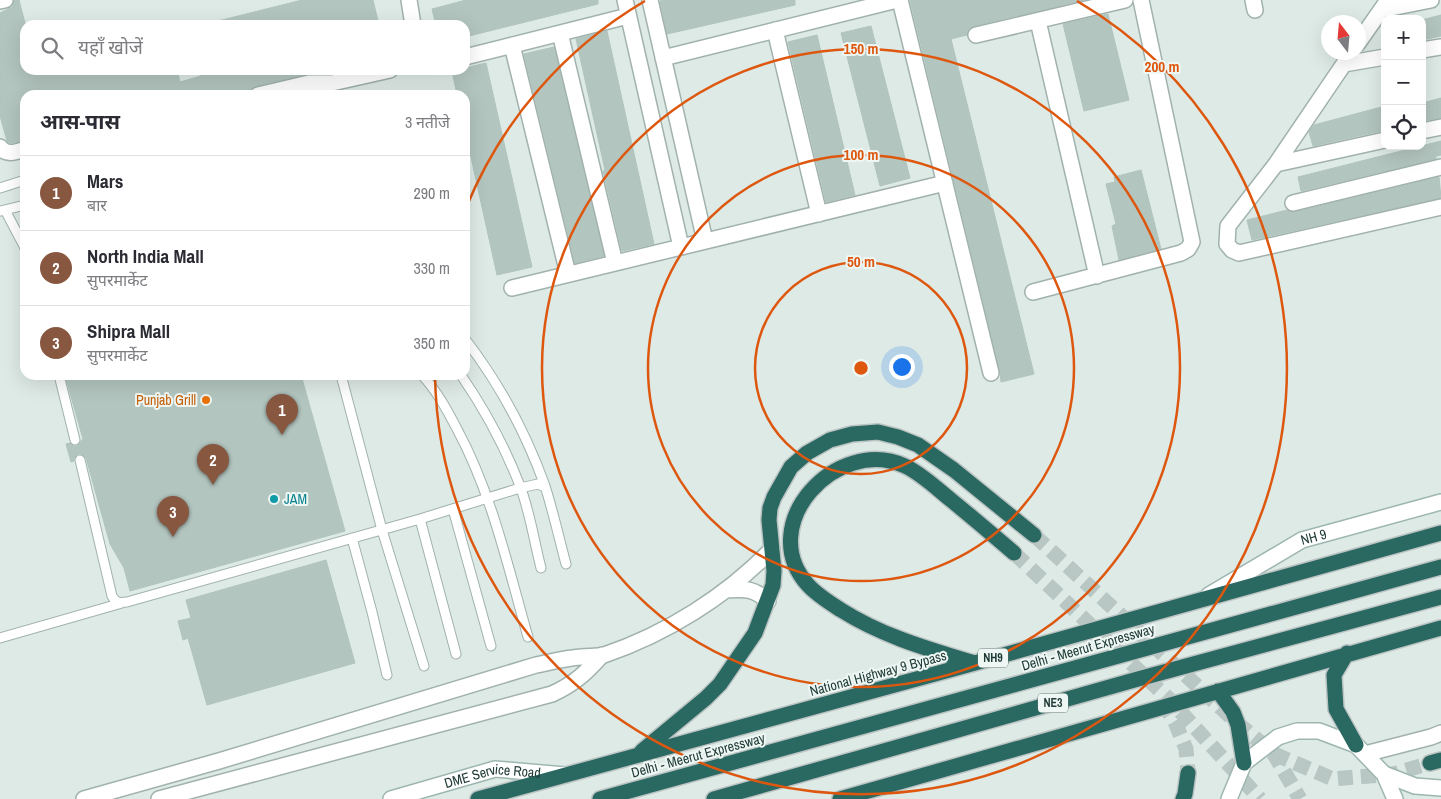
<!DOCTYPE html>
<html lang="hi">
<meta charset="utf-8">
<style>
:root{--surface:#fff;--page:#f2f2f3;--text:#2b2b33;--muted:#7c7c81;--line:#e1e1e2;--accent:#875740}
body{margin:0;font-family:"Archivo Narrow","Noto Sans Devanagari",sans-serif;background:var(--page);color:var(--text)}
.controls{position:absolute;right:15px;top:15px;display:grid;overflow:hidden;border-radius:10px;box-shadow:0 5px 20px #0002}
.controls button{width:45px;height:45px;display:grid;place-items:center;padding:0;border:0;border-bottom:1px solid var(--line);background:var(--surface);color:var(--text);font:25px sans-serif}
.compass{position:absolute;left:1321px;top:15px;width:45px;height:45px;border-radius:50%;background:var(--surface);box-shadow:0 5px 20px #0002;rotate:344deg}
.you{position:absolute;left:901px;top:366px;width:18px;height:18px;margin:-12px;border:4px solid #fff;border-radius:50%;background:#1a73e8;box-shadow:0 0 0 8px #1a73e833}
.badge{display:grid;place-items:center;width:32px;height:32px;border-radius:50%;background:var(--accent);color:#fff;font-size:16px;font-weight:700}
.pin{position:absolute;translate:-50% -41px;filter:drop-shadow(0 1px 2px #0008)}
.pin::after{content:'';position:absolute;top:26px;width:18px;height:15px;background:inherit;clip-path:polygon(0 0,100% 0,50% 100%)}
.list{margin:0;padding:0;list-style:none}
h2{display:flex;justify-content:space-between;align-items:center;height:65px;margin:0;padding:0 20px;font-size:21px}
h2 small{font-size:16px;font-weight:400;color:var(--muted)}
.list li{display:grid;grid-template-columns:32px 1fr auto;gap:15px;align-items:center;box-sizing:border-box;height:75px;padding:0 20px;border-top:1px solid var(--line)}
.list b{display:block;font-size:19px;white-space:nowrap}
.list p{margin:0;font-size:16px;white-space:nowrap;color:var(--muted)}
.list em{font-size:16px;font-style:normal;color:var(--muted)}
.icon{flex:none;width:28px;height:28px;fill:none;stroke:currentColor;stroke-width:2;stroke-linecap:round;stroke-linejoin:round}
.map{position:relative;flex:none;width:1441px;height:799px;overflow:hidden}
.search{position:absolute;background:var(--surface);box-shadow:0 5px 20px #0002;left:20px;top:20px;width:450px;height:55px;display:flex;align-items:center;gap:12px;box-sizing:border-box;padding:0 18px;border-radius:15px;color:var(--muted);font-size:19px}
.panel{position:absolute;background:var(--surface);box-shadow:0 5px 20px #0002;left:20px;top:90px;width:450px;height:290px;border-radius:15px}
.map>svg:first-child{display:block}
.building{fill:#b3c5bf;stroke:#b0c4be}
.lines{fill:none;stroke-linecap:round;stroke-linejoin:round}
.highway-tunnel{stroke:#b8c7c3;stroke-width:15;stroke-dasharray:15 8;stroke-linecap:butt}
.lane-casing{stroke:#a1b2ae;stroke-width:11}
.street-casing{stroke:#a1b2ae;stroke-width:18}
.secondary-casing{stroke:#9db6b0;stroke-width:18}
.highway-casing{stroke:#bcc4c3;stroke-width:18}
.lane{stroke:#fff;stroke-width:9}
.street{stroke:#fff;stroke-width:15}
.secondary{stroke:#fff;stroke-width:15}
.highway{stroke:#2a6862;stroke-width:15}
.ring{fill:none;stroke:#de570e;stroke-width:2.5}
.food-dot{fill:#e8710a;stroke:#eef7f4;stroke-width:2}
.culture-dot{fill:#0f9aa8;stroke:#eef7f4;stroke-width:2}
.labels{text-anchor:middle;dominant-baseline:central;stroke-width:4;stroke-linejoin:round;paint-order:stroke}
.shield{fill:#eef7f4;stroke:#5d736f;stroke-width:1}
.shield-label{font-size:12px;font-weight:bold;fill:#1f3a36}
.food-label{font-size:14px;fill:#c56008;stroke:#eef7f4;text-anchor:end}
.culture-label{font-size:14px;fill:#0d838f;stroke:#eef7f4;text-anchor:start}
.street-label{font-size:14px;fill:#1f3a36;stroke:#eef7f4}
.centre{fill:#de570e;stroke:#eef7f4;stroke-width:2.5}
.ring-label{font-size:15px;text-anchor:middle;font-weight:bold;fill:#de570e;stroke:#eef7f4;stroke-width:4;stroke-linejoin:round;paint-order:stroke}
</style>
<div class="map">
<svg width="1441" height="799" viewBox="0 0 1441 799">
<rect width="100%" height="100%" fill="#deeae6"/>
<path class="building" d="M14,0H19L25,23V70H177L180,82L201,76L200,70H326V74H307L256,86L251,89L249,92L238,95H25V140L10,143L7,141L0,116V13L12,7Z
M302,0H373L379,25H219L218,21Z
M466,0H598V4L465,37V25H436L432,9Z
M666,0H795V5L667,34L660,1Z
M910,0H1084L974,26L969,29L967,35L951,39L1034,374L1001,382L1000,371Z
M1108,14L1129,100L1084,111L1063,24Z
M1441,15V36L1422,40V20Z
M871,26L910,178L880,186L841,33Z
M607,31L654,244L622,251L603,171L605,170L576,39Z
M817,35L855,195L826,202L788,42Z
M554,47L604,256L575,263L524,54Z
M486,63L532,267L497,275L465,130V95H457L452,71L465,70V68Z
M1441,98V118L1422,121V103Z
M1385,106V130L1313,146L1309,132L1314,125Z
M1441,141V155L1436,156V159L1301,191L1298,177Z
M1141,170L1161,249L1119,260L1112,226L1116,224L1106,184L1115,182L1114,177Z
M1439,177L1441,198L1252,240L1247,220L1287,210L1295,212Z
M65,375H301L345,531L130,591L124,568L110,544L86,458L82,454H78L74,458V461L71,462L66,444L70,443L73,446H77L83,439Z
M326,560L355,663L207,705L188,638L183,640L178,621L191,618L186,600Z"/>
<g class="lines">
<path class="highway-tunnel" d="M1034,535L1235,721L1274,754L1300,799
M1014,553L1169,699L1260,799
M1162,702L1175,722L1186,749L1188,773
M1274,754L1333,779L1393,774L1430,763"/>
<g class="lane-casing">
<path id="lane" d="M0,188L25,180
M5,210L25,248
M1,211L25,205
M465,339C499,383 526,433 545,486C553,511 559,538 566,564
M59,375L75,440
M341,375L382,530L424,666
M422,375C437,391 447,410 457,429C492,494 508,567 528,637
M461,375C485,410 505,447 520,486C530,512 534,541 541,568
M80,460L112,596C116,603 119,603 127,602L420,519L520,488L538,484L545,487
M453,509L491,646
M420,519L456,654
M352,538L372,612L387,675
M0,638L122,603"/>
</g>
<g class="street-casing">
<path id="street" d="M409,0L413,25
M625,0L681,247
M650,0L705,241
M900,0L991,373
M1253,0L1255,10
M0,1L5,0
M1381,10L1431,0
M1038,21L1097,276
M775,30L819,214
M560,33L615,263
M976,35L1125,0
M1358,43L1388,0
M512,45L568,274
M1422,50L1441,47
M1352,52L1276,164L1228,226L1227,244L1232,250L1239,253L1441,207
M465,57L628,16
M663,58L897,0
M1344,64L1385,57
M258,95L309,83H332L390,70
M1422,131L1441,127
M0,147C6,156 16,152 25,149
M1276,164L1385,140
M1293,203L1441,167
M512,288L945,183
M1033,292L1181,253L1188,249L1192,242L1141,0
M727,590C746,589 753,588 768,601
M1365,754L1431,737L1441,733
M84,799L219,761L536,665C551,662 566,658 581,657C589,656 597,657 604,655C666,634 727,596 772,549
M159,799L552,694C574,684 586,673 602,655"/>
</g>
<g class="secondary-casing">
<g id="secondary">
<path id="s1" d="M1209,595L1302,540L1441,502"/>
<path d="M1384,774L1415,786L1441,788"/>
<path id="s2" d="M391,799L495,769L565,775"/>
<path d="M1229,799L1244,763L1278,737L1297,731H1319L1356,745L1384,774L1395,799"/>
</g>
</g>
<g class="highway-casing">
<path id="highway" d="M1347,653L1334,675L1336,709L1356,745
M974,663C928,649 882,636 841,610C830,603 817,595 808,585C754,525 836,435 905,466C922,474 936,488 951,500C972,517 993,535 1014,553
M1218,691L1233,712L1238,725L1244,763
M642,751L706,698L720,684L755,633L773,585L774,571L769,520L770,508L774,497L791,467L807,453L830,440L852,434L878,432L898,437L918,445L954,470L1034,535
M1430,763L1441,760
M478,799L975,663L1441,533
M600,799L1441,567
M714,799L1138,679L1441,597
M840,799L1441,628
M1183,799L1185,794L1188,773"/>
</g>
<use href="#lane" class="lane"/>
<use href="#street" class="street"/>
<use href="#secondary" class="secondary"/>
<use href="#highway" class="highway"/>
</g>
<g class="ring">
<circle cx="861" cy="368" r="106"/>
<circle cx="861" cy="368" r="213"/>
<circle cx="861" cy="368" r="319"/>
<path d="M466 208A426 426 0 0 1 645 1M1077 1A426 426 0 1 1 435 375"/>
</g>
<circle class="food-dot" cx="206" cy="400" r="5"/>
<circle class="culture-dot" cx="274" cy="499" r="5"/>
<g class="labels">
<g class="shield">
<rect x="978" y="648.5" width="30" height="19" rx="4"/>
<rect x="1038" y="693.5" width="30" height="19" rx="4"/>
</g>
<g class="shield-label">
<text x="993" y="658">NH9</text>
<text x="1053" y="703">NE3</text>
</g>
<g class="food-label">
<text x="196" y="400">Punjab Grill</text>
</g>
<g class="culture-label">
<text x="284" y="499">JAM</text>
</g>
<g class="street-label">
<text stroke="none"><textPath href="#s1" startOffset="120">NH 9</textPath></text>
<text transform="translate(1088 647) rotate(-16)">Delhi - Meerut Expressway</text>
<text transform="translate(878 673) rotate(-15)">National Highway 9 Bypass</text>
<text transform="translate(698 755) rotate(-15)">Delhi - Meerut Expressway</text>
<text stroke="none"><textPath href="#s2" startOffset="105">DME Service Road</textPath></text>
</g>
</g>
<circle cx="861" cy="368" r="8" class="centre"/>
<g class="ring-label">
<text x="861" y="54">150 m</text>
<text x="1162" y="72">200 m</text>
<text x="861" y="160">100 m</text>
<text x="861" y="267">50 m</text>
</g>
</svg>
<div class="controls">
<button>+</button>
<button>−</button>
<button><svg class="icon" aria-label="locate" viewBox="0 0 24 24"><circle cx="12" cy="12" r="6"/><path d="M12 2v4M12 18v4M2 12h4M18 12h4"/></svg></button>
</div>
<svg class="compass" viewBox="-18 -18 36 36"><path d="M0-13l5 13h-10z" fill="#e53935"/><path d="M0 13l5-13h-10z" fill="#7c7c81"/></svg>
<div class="you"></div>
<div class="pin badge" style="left:282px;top:435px">1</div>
<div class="pin badge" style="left:213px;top:485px">2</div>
<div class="pin badge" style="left:173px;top:537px">3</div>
<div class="search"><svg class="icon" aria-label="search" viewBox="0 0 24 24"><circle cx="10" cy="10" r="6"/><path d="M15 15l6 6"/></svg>यहाँ खोजें</div>
<section class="panel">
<h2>आस-पास<small>3 नतीजे</small></h2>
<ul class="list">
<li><span class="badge">1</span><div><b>Mars</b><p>बार</p></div><em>290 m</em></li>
<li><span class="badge">2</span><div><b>North India Mall</b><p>सुपरमार्केट</p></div><em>330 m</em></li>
<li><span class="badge">3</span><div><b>Shipra Mall</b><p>सुपरमार्केट</p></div><em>350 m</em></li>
</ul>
</section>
</div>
